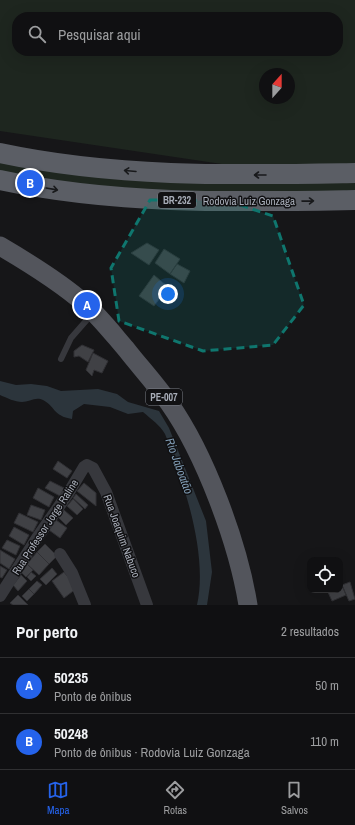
<!DOCTYPE html>
<html lang="pt">
<meta charset="utf-8">
<style>
:root{--surface:#101012;--page:#19191b;--text:#f1f3f6;--muted:#9c9d9f;--line:#303032;--accent:#2563eb}
body{margin:0;font-family:"Archivo Narrow",sans-serif;background:var(--page);color:var(--text)}
.controls{position:absolute;right:12px;bottom:12px;display:grid;overflow:hidden;border-radius:8px;box-shadow:0 4px 16px #0002}
.controls button{width:36px;height:36px;display:grid;place-items:center;padding:0;border:0;border-bottom:1px solid var(--line);background:var(--surface);color:var(--text);font:20px sans-serif}
.compass{position:absolute;left:259px;top:68px;width:36px;height:36px;border-radius:50%;background:var(--surface);box-shadow:0 4px 16px #0002;rotate:21deg}
.you{position:absolute;left:168px;top:294px;width:14px;height:14px;margin:-10px;border:3px solid #fff;border-radius:50%;background:#1a73e8;box-shadow:0 0 0 6px #1a73e833}
.badge{display:grid;place-items:center;width:26px;height:26px;border-radius:50%;background:var(--accent);color:#fff;font-size:13px;font-weight:700}
.pin{position:absolute;translate:-50% -50%;border:2px solid #fff;box-shadow:0 1px 4px #0006}
.list{margin:0;padding:0;list-style:none}
h2{display:flex;justify-content:space-between;align-items:center;height:52px;margin:0;padding:0 16px;font-size:17px}
h2 small{font-size:13px;font-weight:400;color:var(--muted)}
.list li{display:grid;grid-template-columns:26px 1fr auto;gap:12px;align-items:center;box-sizing:border-box;height:56px;padding:0 16px;border-top:1px solid var(--line)}
.list b{display:block;font-size:15px;white-space:nowrap}
.list p{margin:0;font-size:13px;white-space:nowrap;color:var(--muted)}
.list em{font-size:13px;font-style:normal;color:var(--muted)}
.icon{flex:none;width:22px;height:22px;fill:none;stroke:currentColor;stroke-width:2;stroke-linecap:round;stroke-linejoin:round}
.map{position:relative;flex:none;width:355px;height:605px;overflow:hidden}
.search{position:absolute;background:var(--surface);box-shadow:0 4px 16px #0002;left:12px;right:12px;top:12px;height:44px;display:flex;align-items:center;gap:10px;box-sizing:border-box;padding:0 14px;border-radius:16px;color:var(--muted);font-size:15px}
.sheet{height:164px;background:var(--surface)}
nav{display:flex;justify-content:space-around;align-items:center;box-sizing:border-box;height:56px;border-top:1px solid var(--line);background:var(--surface);font-size:11px;color:var(--muted)}
nav a{display:grid;justify-items:center;gap:2px}
nav .on{color:var(--accent)}
.map>svg:first-child{display:block}
.green{fill:#1e261f;fill-rule:evenodd}
.water{fill:#2c353c}
.building{fill:#404145;stroke:#303034}
.lines{fill:none;stroke-linecap:round;stroke-linejoin:round}
.service{stroke:#37383d;stroke-width:6}
.minor{stroke:#37383d;stroke-width:12}
.primary{stroke:#53555c;stroke-width:19}
.trunk{stroke:#5b5e65;stroke-width:20}
.oneway{stroke:#18191b}
.marked{fill:#0f766e;fill-opacity:0.2;stroke:#0f766e;stroke-width:3;stroke-dasharray:8 5;stroke-linejoin:round}
.labels{text-anchor:middle;dominant-baseline:central;stroke-width:3;stroke-linejoin:round;paint-order:stroke}
.shield{fill:#111113;stroke:#7b7e86;stroke-width:1}
.shield-label{font-size:10px;font-weight:bold;fill:#a8adb8}
.street-label{font-size:11px;fill:#a8adb8;stroke:#111113}
.water-label{font-size:12px;font-style:italic;fill:#7f9bb3;stroke:#111113}
</style>
<div class="map">
<svg width="355" height="605" viewBox="0 0 355 605">
<rect width="100%" height="100%" fill="#161618"/>
<path class="green" d="M0,0H355V167H242L0,131ZM17,17H338V51H17ZM265,74H289V98H265Z
M0,153L73,165L355,170V202L0,183Z"/>
<path class="water" d="M0,381L16,385L31,384L47,386L61,391L98,389L117,394L128,402L159,411L169,428L206,521L212,572L207,605H197C207,561 189,498 173,457C171,449 168,441 165,434C160,425 151,419 143,412L128,414L110,407L84,404L73,411L72,419C53,416 55,406 43,400C36,396 29,402 22,402C15,402 7,398 0,395Z"/>
<path class="building" d="M147,243L159,250L149,265L131,253Z
M164,249L180,259L170,274L155,263Z
M177,264L190,271L184,283L170,274Z
M154,275L168,287L154,306L139,296Z
M82,345L94,350L88,362L79,356L74,357V351Z
M93,353L108,361L102,373L94,370L92,376L86,370Z
M58,461L72,471L67,478L53,469Z
M50,481L64,488L60,496L45,488Z
M84,483L96,493V506L77,491Z
M38,488L54,497L49,507L33,498Z
M76,494L88,505L85,509L73,498Z
M73,499L83,509L77,515L67,506Z
M31,505L45,510L41,520L27,515Z
M64,510L73,518L66,525L59,518Z
M19,513L38,522L33,532L14,523Z
M56,520L67,528L60,538L49,530Z
M14,527L29,535L24,545L9,536Z
M7,540L20,546L16,555L2,548Z
M45,544L57,556L49,564L37,552Z
M0,550L15,559L9,569L0,563Z
M37,552L49,564L39,575L27,564Z
M27,564L33,570L26,577L20,571Z
M0,566L7,570L2,578L0,577Z
M52,568L57,574L46,585L40,579Z
M31,572L36,576L31,581L27,577Z
M64,572L77,588L64,598L52,581Z
M21,575L27,581L18,591L13,585Z
M37,581L42,585L34,594L29,589Z
M340,581L346,595L332,601L327,590H340Z
M350,582L355,599L349,601L342,585Z
M29,589L34,594L27,601L22,596Z
M18,595L28,605H13L10,603Z"/>
<g class="lines">
<path class="service" d="M61,359L71,338L92,314"/>
<path class="minor" d="M60,554L72,573L85,605
M0,596L37,538L69,492L84,467L87,465L93,468L106,492L147,605"/>
<path class="primary" d="M0,246C29,263 60,282 85,304C100,317 113,334 126,349C140,367 156,384 169,403C205,454 238,543 248,605"/>
<path class="trunk" d="M0,153C117,178 236,175 355,173
M0,180C116,205 237,202 355,200"/>
</g>
<defs><path id="oneway-shaft" d="M-6 0H5M1.5-3L5.5 0L1.5 3" fill="none" stroke-width="1.6" stroke-linecap="round" stroke-linejoin="round"/></defs>
<g class="oneway">
<use href="#oneway-shaft" transform="translate(130 171) rotate(-175)"/>
<use href="#oneway-shaft" transform="translate(260 175) rotate(-180)"/>
<use href="#oneway-shaft" transform="translate(52 189) rotate(10)"/>
<use href="#oneway-shaft" transform="translate(308 201) rotate(-1)"/>
</g>
<path class="marked" d="M150,200L228,201L273,216L304,305L273,345L203,351L119,321L111,268Z"/>
<g class="labels">
<g class="shield">
<rect x="158" y="192" width="38" height="16" rx="3"/>
<rect x="146" y="389" width="36" height="16" rx="3"/>
</g>
<g class="shield-label">
<text x="177" y="200">BR-232</text>
<text x="164" y="397">PE-007</text>
</g>
<g class="street-label">
<text x="249" y="201">Rodovia Luiz Gonzaga</text>
<text transform="translate(45 527) rotate(-57)">Rua Professor Jorge Raline</text>
<text transform="translate(122 536) rotate(70)">Rua Joaquim Nabuco</text>
</g>
<g class="water-label">
<text transform="translate(179 466) rotate(70)">Rio Jaboatão</text>
</g>
</g>
</svg>
<div class="controls">
<button><svg class="icon" aria-label="locate" viewBox="0 0 24 24"><circle cx="12" cy="12" r="6"/><path d="M12 2v4M12 18v4M2 12h4M18 12h4"/></svg></button>
</div>
<svg class="compass" viewBox="-18 -18 36 36"><path d="M0-13l5 13h-10z" fill="#e53935"/><path d="M0 13l5-13h-10z" fill="#9c9d9f"/></svg>
<div class="you"></div>
<div class="pin badge" style="left:87px;top:305px">A</div>
<div class="pin badge" style="left:30px;top:183px">B</div>
<div class="search"><svg class="icon" aria-label="search" viewBox="0 0 24 24"><circle cx="10" cy="10" r="6"/><path d="M15 15l6 6"/></svg>Pesquisar aqui</div>
</div>
<section class="sheet">
<h2>Por perto<small>2 resultados</small></h2>
<ul class="list">
<li><span class="badge">A</span><div><b>50235</b><p>Ponto de ônibus</p></div><em>50 m</em></li>
<li><span class="badge">B</span><div><b>50248</b><p>Ponto de ônibus · Rodovia Luiz Gonzaga</p></div><em>110 m</em></li>
</ul>
</section>
<nav>
<a class="on"><svg class="icon" aria-label="map" viewBox="0 0 24 24"><path d="M3 6l6-2 6 2 6-2v14l-6 2-6-2-6 2zM9 4v14M15 6v14"/></svg>Mapa</a>
<a><svg class="icon" aria-label="directions" viewBox="0 0 24 24"><path d="M12 3l9 9-9 9-9-9zM9 14v-3h6M13 9l2 2-2 2"/></svg>Rotas</a>
<a><svg class="icon" aria-label="saved" viewBox="0 0 24 24"><path d="M7 4h10v16l-5-4-5 4z"/></svg>Salvos</a>
</nav>
